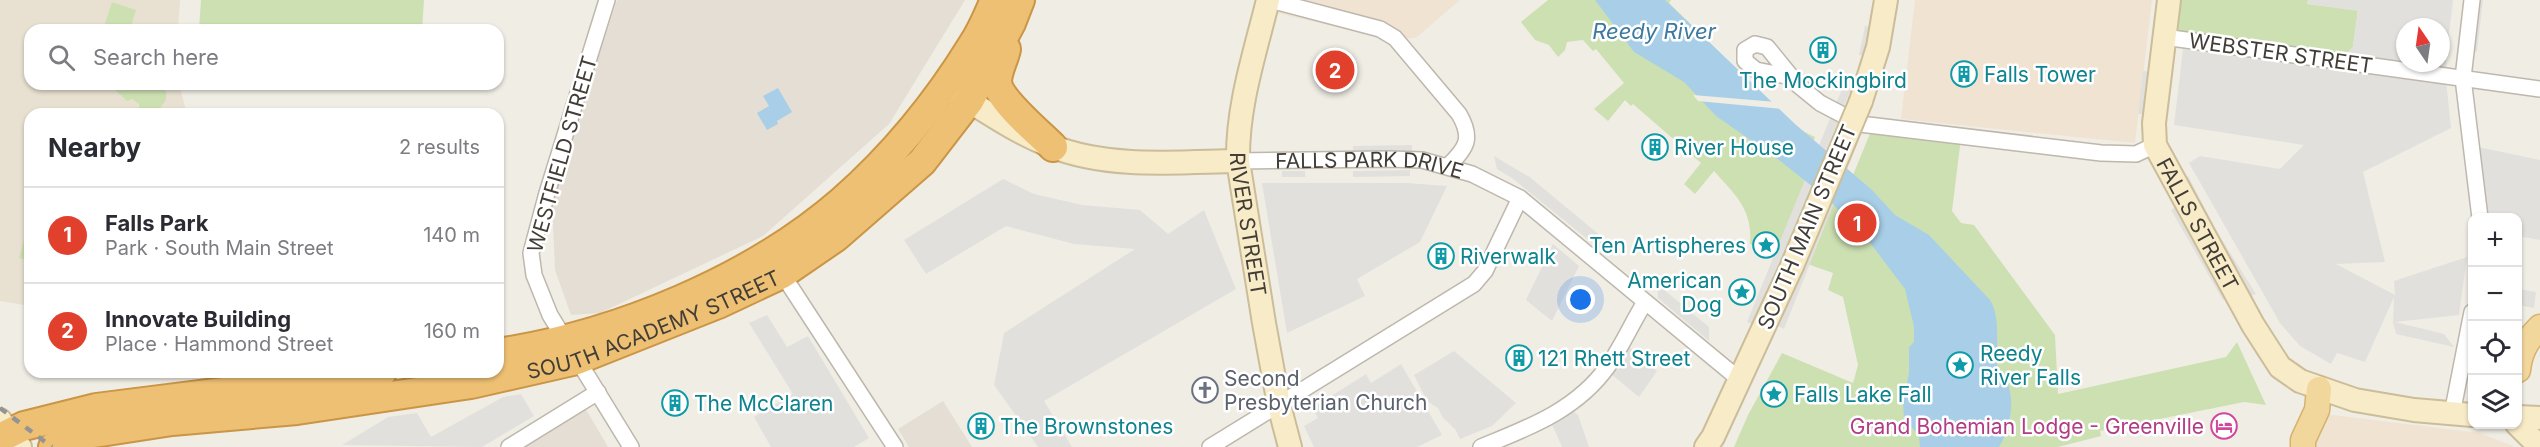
<!DOCTYPE html>
<meta charset="utf-8">
<style>
:root{--surface:#fff;--page:#f7f7f7;--text:#2b2b33;--muted:#7c7c81;--line:#e1e1e2;--accent:#e1412c}
body{margin:0;font-family:Inter,sans-serif;background:var(--page);color:var(--text)}
.controls{position:absolute;right:18px;bottom:18px;display:grid;overflow:hidden;border-radius:12px;box-shadow:0 2px 4px #0004}
.controls button{width:54px;height:54px;display:grid;place-items:center;padding:0;border:0;border-bottom:2px solid var(--line);background:var(--surface);color:var(--text);font:30px sans-serif}
.compass{position:absolute;left:2396px;top:18px;width:54px;height:54px;border-radius:50%;background:var(--surface);box-shadow:0 2px 4px #0004;rotate:347deg}
.you{position:absolute;left:1581px;top:300px;width:21px;height:21px;margin:-15px;border:4px solid #fff;border-radius:50%;background:#1a73e8;box-shadow:0 0 0 9px #1a73e833}
.badge{display:grid;place-items:center;width:39px;height:39px;border-radius:50%;background:var(--accent);color:#fff;font-size:20px;font-weight:700}
.pin{position:absolute;translate:-50% -50%;border:3px solid #fff;box-shadow:0 2px 6px #0006}
.list{margin:0;padding:0;list-style:none}
h2{display:flex;justify-content:space-between;align-items:center;height:78px;margin:0;padding:0 24px;font-size:26px}
h2 small{font-size:20px;font-weight:400;color:var(--muted)}
.list li{display:grid;grid-template-columns:39px 1fr auto;gap:18px;align-items:center;box-sizing:border-box;height:96px;padding:0 24px;border-top:2px solid var(--line)}
.list b{display:block;font-size:22px;white-space:nowrap}
.list p{margin:0;font-size:20px;white-space:nowrap;color:var(--muted)}
.list em{font-size:20px;font-style:normal;color:var(--muted)}
.icon{flex:none;width:33px;height:33px;fill:none;stroke:currentColor;stroke-width:2;stroke-linecap:round;stroke-linejoin:round}
.map{position:relative;flex:none;width:2540px;height:447px;overflow:hidden}
.search{position:absolute;background:var(--surface);box-shadow:0 2px 4px #0004;left:24px;top:24px;width:480px;height:66px;display:flex;align-items:center;gap:15px;box-sizing:border-box;padding:0 21px;border-radius:18px;color:var(--muted);font-size:22px}
.panel{position:absolute;background:var(--surface);box-shadow:0 2px 4px #0004;left:24px;top:108px;width:480px;height:270px;border-radius:18px}
.map>svg:first-child{display:block}
.residential{fill:#e4ded4}
.commercial{fill:#f0e3d2}
.education{fill:#e8e1d1}
.green{fill:#cde0b2}
.parking{fill:#e2e0dd;fill-rule:evenodd}
.water{fill:#a8cfe7}
.pier{fill:#f0ede5}
.lines{fill:none;stroke-linecap:round;stroke-linejoin:round}
.street-casing{stroke:#beb7ac;stroke-width:18}
.secondary-casing{stroke:#cbbd9a;stroke-width:26}
.primary-casing{stroke:#d5b36f;stroke-width:27}
.highway-casing{stroke:#ca9545;stroke-width:32}
.street{stroke:#fff;stroke-width:15}
.secondary{stroke:#f8ebc8;stroke-width:22}
.primary{stroke:#f2d79d;stroke-width:24}
.highway{stroke:#edc074;stroke-width:28}
.rail{stroke:#949494;stroke-width:4.5;stroke-dasharray:8 8;stroke-linecap:butt}
.secondary-bridge-casing{stroke:#cbbd9a;stroke-width:26;stroke-linecap:butt}
.secondary-bridge{stroke:#f8ebc8;stroke-width:22}
.labels{text-anchor:middle;dominant-baseline:central;stroke-width:5;stroke-linejoin:round;paint-order:stroke}
.street-label{font-size:21px;fill:#423d36;stroke:#fff}
.culture-label{font-size:21px;fill:#0d838f;stroke:#fff;text-anchor:start}
.worship-label{font-size:21px;fill:#5b616d;stroke:#fff;text-anchor:start}
.hotel-label{font-size:21px;fill:#b23c85;stroke:#fff;text-anchor:end}
.water-label{font-size:22px;font-style:italic;fill:#3c7aa1;stroke:#fff}
</style>
<div class="map">
<svg width="2540" height="447" viewBox="0 0 2540 447">
<rect width="100%" height="100%" fill="#f0ede5"/>
<path class="residential" d="M617,0H965L889,124L763,236L600,313L571,315L555,270L552,201Z
M943,401L972,447H909L898,429Z
M584,406L608,447H518Z"/>
<path class="commercial" d="M1280,0H1460L1416,38L1388,39L1277,13Z
M1915,0H2152L2135,143L1901,119Z
M2324,414L2480,433L2515,447H2313Z"/>
<path class="education" d="M0,0H180L178,30H30V84H179L187,114H30V306L0,301Z"/>
<path class="green" d="M201,0H424L422,30H199Z
M1548,0H1671L1669,3L1798,129L1815,137L1813,143L1851,180L1871,131L1961,138L1952,211L1961,223L1974,225L2055,335L2058,394L2226,357L2237,342L2266,405L2244,402L2100,431L2101,436L2058,447H1734L1748,415L1782,353L1853,383L1858,365L1843,297L1828,290L1833,273L1750,244C1753,209 1735,195 1714,171L1695,194L1684,184L1701,163L1633,104L1631,106L1625,100L1608,121L1594,109L1624,83L1596,49L1593,51L1583,40L1567,42L1565,50L1558,57L1549,45L1535,40L1521,22Z
M2181,0H2308L2307,4L2358,10L2353,47L2347,53L2178,34Z
M112,2L136,10L130,30H103Z
M113,84H163L166,86V100L156,114H140L139,104L132,99L127,101L114,89Z
M30,218V261L19,258Z"/>
<path class="parking" d="M2308,0H2453L2446,59L2447,70L2329,57L2330,51L2347,53L2353,47L2358,11L2307,4ZM2405,27H2441V63H2405Z
M2476,0H2483L2477,52L2470,51Z
M1865,26L1871,27L1866,56L1859,55Z
M2183,49L2446,80L2451,128L2363,172L2385,262L2336,264L2395,295L2394,281L2467,257L2459,315L2395,322L2444,334L2454,347L2396,334L2393,322L2394,297L2365,362L2337,353L2331,364L2300,346L2280,323L2189,163L2200,156L2280,169L2304,145L2174,125Z
M2143,71L2152,72L2147,115L2138,114Z
M1846,79L1854,82L1754,325L1747,322Z
M1868,100L1874,102L1784,329L1778,326Z
M1412,145V151H1353V146Z
M2478,147L2540,160V240L2518,236V218L2487,217Z
M1494,156L1531,178L1602,237L1601,250L1512,178L1497,169Z
M1410,170V176L1353,177V171Z
M1282,171H1305V177H1282Z
M2188,176L2219,235L2256,294L2248,297L2183,179Z
M1003,179L1034,194L1082,205L1140,210L1168,234L1204,210L1236,289L1044,401L1072,447H1038L994,385L1004,333L1135,249L1074,244L1006,226L926,274L904,240Z
M1262,183H1407L1447,186L1420,242L1357,279L1365,296L1287,333Z
M2177,206L2229,297L2223,300L2171,210Z
M1553,244L1579,266L1552,321L1526,300Z
M1657,284L1709,327V341L1658,298Z
M2518,289L2536,292L2534,308L2518,305Z
M767,315L787,347L808,336L869,438L854,447H771L754,417L793,394L749,323Z
M1629,347L1657,371L1639,397L1611,374Z
M1454,351L1516,403L1492,426L1460,439L1455,429L1443,418L1438,408L1427,401L1414,375Z
M1401,364L1442,435L1417,447H1314L1304,426L1318,418L1312,408L1366,374L1371,383Z
M521,394L534,416L482,447L342,445L388,417L417,413L431,437L503,397Z
M1571,410L1578,415L1589,447H1562L1550,420Z"/>
<path class="water" d="M1595,0H1665L1795,124L1872,190L1895,215L1929,235L1990,300C2001,317 1996,348 1997,367C2018,386 2013,425 1999,447H1920L1919,436L1904,418L1903,402L1909,373V347L1914,342V327L1905,289L1871,244L1828,199L1779,160L1716,116L1684,82L1634,52Z
M778,88L792,112L777,121L778,124L767,130L757,113L769,106L763,96Z"/>
<path class="pier" d="M1693,95L1776,102L1784,109L1698,101Z"/>
<g class="lines">
<g class="street-casing">
<g id="street">
<path d="M607,0L547,193L531,253L534,275L550,315L631,447"/>
<path d="M1270,0L1380,29L1395,38L1459,114C1473,138 1467,148 1448,166"/>
<path d="M2472,0L2463,78L2480,218"/>
<path d="M2164,37L2540,89"/>
<path d="M1791,77L1756,70L1745,61V50L1755,44L1767,47L1798,85L1820,103L1860,124L2101,153L2136,154L2155,145"/>
<path id="s1" d="M1238,161L1388,159L1422,160L1472,174L1520,198L1740,380"/>
<path d="M779,269L895,447"/>
<path d="M2452,414L2472,312"/>
<path d="M509,447L598,392"/>
<path d="M1210,447L1474,284L1485,271L1520,198"/>
<path d="M1481,447C1528,428 1577,410 1608,366C1622,346 1632,323 1645,302"/>
</g>
</g>
<g class="secondary-casing">
<g id="secondary">
<path id="s2" d="M1268,0C1255,53 1237,106 1238,161L1264,323L1279,405L1290,447"/>
<path id="s3" d="M2169,0L2154,123L2155,145L2253,325L2280,367L2300,381L2355,400L2414,410L2472,415"/>
<path d="M956,93C987,112 1017,133 1051,146C1109,169 1178,162 1238,161"/>
<path d="M1861,101L1878,47L1886,0"/>
<path d="M2518,417L2540,418"/>
<path d="M0,420L20,447"/>
<path d="M2517,424L2540,447"/>
<path d="M1706,447L1713,437L1792,266"/>
</g>
</g>
<g class="primary-casing">
<path id="primary" d="M2518,370C2520,351 2527,340 2540,327
M2303,447V440L2317,410L2319,389"/>
</g>
<g class="highway-casing">
<g id="highway">
<path d="M1006,49C1004,59 997,71 997,82C999,100 1038,132 1053,147"/>
<path d="M498,353C617,335 751,280 842,201C892,157 938,101 973,44C982,31 988,15 995,0"/>
<path d="M0,438L24,426L96,408L382,372"/>
<path id="s4" d="M53,447L87,434L172,421L297,410L471,384L577,360L718,304L782,274L836,237L922,162L969,101L1011,23L1020,0"/>
</g>
</g>
<use href="#street" class="street"/>
<use href="#secondary" class="secondary"/>
<use href="#primary" class="primary"/>
<use href="#highway" class="highway"/>
<path class="rail" d="M0,408L52,447"/>
<g class="secondary-bridge-casing">
<path id="secondary-bridge" d="M1792,266L1861,101"/>
</g>
<use href="#secondary-bridge" class="secondary-bridge"/>
</g>
<defs>
<g id="building-ring" transform="scale(1.35)"><circle r="9.5" fill="#fff" stroke="#0f9aa8" stroke-width="1.5"/><path d="M-4-6H4V6H1V3H-1V6H-4ZM-2.5-4.3h1.7v1.8h-1.7ZM.8-4.3h1.7v1.8H.8ZM-2.5-1h1.7V.8h-1.7ZM.8-1h1.7V.8H.8Z" fill="#0f9aa8"/></g>
<g id="sight-ring" transform="scale(1.35)"><circle r="9.5" fill="#fff" stroke="#0f9aa8" stroke-width="1.5"/><path d="M0-6L1.8-2.2L6-1.7L2.9 1.2L3.7 5.4L0 3.3L-3.7 5.4L-2.9 1.2L-6-1.7L-1.8-2.2Z" fill="#0f9aa8"/></g>
<g id="church-ring" transform="scale(1.35)"><circle r="9.5" fill="#fff" stroke="#6b7280" stroke-width="1.5"/><path d="M-1.2-6h2.4v3.5h3.3v2.4h-3.3V6h-2.4V-.1h-3.3v-2.4h3.3Z" fill="#6b7280"/></g>
<g id="hotel-ring" transform="scale(1.35)"><circle r="9.5" fill="#fff" stroke="#d1479c" stroke-width="1.5"/><path d="M-6-4.5h1.5V1H6V5H4.5V3h-9V5H-6ZM-4 0a1.8 1.8 0 1 1 3.6 0ZM.5 0V-2.5h3Q6-2.5 6 0Z" fill="#d1479c"/></g>
</defs>
<g fill-rule="evenodd">
<use href="#building-ring" x="1823" y="50"/>
<use href="#building-ring" x="1964" y="74"/>
<use href="#building-ring" x="1655" y="147"/>
<use href="#sight-ring" x="1766" y="245"/>
<use href="#building-ring" x="1441" y="256"/>
<use href="#sight-ring" x="1742" y="292"/>
<use href="#building-ring" x="1519" y="358"/>
<use href="#sight-ring" x="1960" y="365"/>
<use href="#church-ring" x="1205" y="390"/>
<use href="#sight-ring" x="1774" y="394"/>
<use href="#building-ring" x="675" y="403"/>
<use href="#building-ring" x="981" y="426"/>
<use href="#hotel-ring" x="2224" y="426"/>
</g>
<g class="labels">
<g class="street-label">
<text transform="translate(2281 53) rotate(8)">WEBSTER STREET</text>
<text transform="translate(562 154) rotate(-74)">WESTFIELD STREET</text>
<text stroke="none"><textPath href="#s1" startOffset="132">FALLS PARK DRIVE</textPath></text>
<text stroke="none"><textPath href="#s2" startOffset="228">RIVER STREET</textPath></text>
<text stroke="none"><textPath href="#s3" startOffset="236">FALLS STREET</textPath></text>
<text transform="translate(1807 227) rotate(-67)">SOUTH MAIN STREET</text>
<text stroke="none"><textPath href="#s4" startOffset="616">SOUTH ACADEMY STREET</textPath></text>
</g>
<g class="culture-label">
<text x="1984" y="74">Falls Tower</text>
<text x="1823" y="80" text-anchor="middle">The Mockingbird</text>
<text x="1674" y="147">River House</text>
<text x="1746" y="245" text-anchor="end">Ten Artispheres</text>
<text x="1460" y="256">Riverwalk</text>
<text x="1722" y="280" text-anchor="end">American<tspan x="1722" dy="24">Dog</tspan></text>
<text x="1980" y="353">Reedy<tspan x="1980" dy="24">River Falls</tspan></text>
<text x="1538" y="358">121 Rhett Street</text>
<text x="1794" y="394">Falls Lake Fall</text>
<text x="694" y="403">The McClaren</text>
<text x="1000" y="426">The Brownstones</text>
</g>
<g class="worship-label">
<text x="1224" y="378">Second<tspan x="1224" dy="24">Presbyterian Church</tspan></text>
</g>
<g class="hotel-label">
<text x="2204" y="426">Grand Bohemian Lodge - Greenville</text>
</g>
<g class="water-label">
<text x="1654" y="31">Reedy River</text>
</g>
</g>
</svg>
<div class="controls">
<button>+</button>
<button>−</button>
<button><svg class="icon" aria-label="locate" viewBox="0 0 24 24"><circle cx="12" cy="12" r="6"/><path d="M12 2v4M12 18v4M2 12h4M18 12h4"/></svg></button>
<button><svg class="icon" aria-label="layers" viewBox="0 0 24 24"><path d="M12 4l9 5-9 5-9-5zM3 14l9 5 9-5"/></svg></button>
</div>
<svg class="compass" viewBox="-18 -18 36 36"><path d="M0-13l5 13h-10z" fill="#e53935"/><path d="M0 13l5-13h-10z" fill="#7c7c81"/></svg>
<div class="you"></div>
<div class="pin badge" style="left:1857px;top:223px">1</div>
<div class="pin badge" style="left:1335px;top:70px">2</div>
<div class="search"><svg class="icon" aria-label="search" viewBox="0 0 24 24"><circle cx="10" cy="10" r="6"/><path d="M15 15l6 6"/></svg>Search here</div>
<section class="panel">
<h2>Nearby<small>2 results</small></h2>
<ul class="list">
<li><span class="badge">1</span><div><b>Falls Park</b><p>Park · South Main Street</p></div><em>140 m</em></li>
<li><span class="badge">2</span><div><b>Innovate Building</b><p>Place · Hammond Street</p></div><em>160 m</em></li>
</ul>
</section>
</div>
